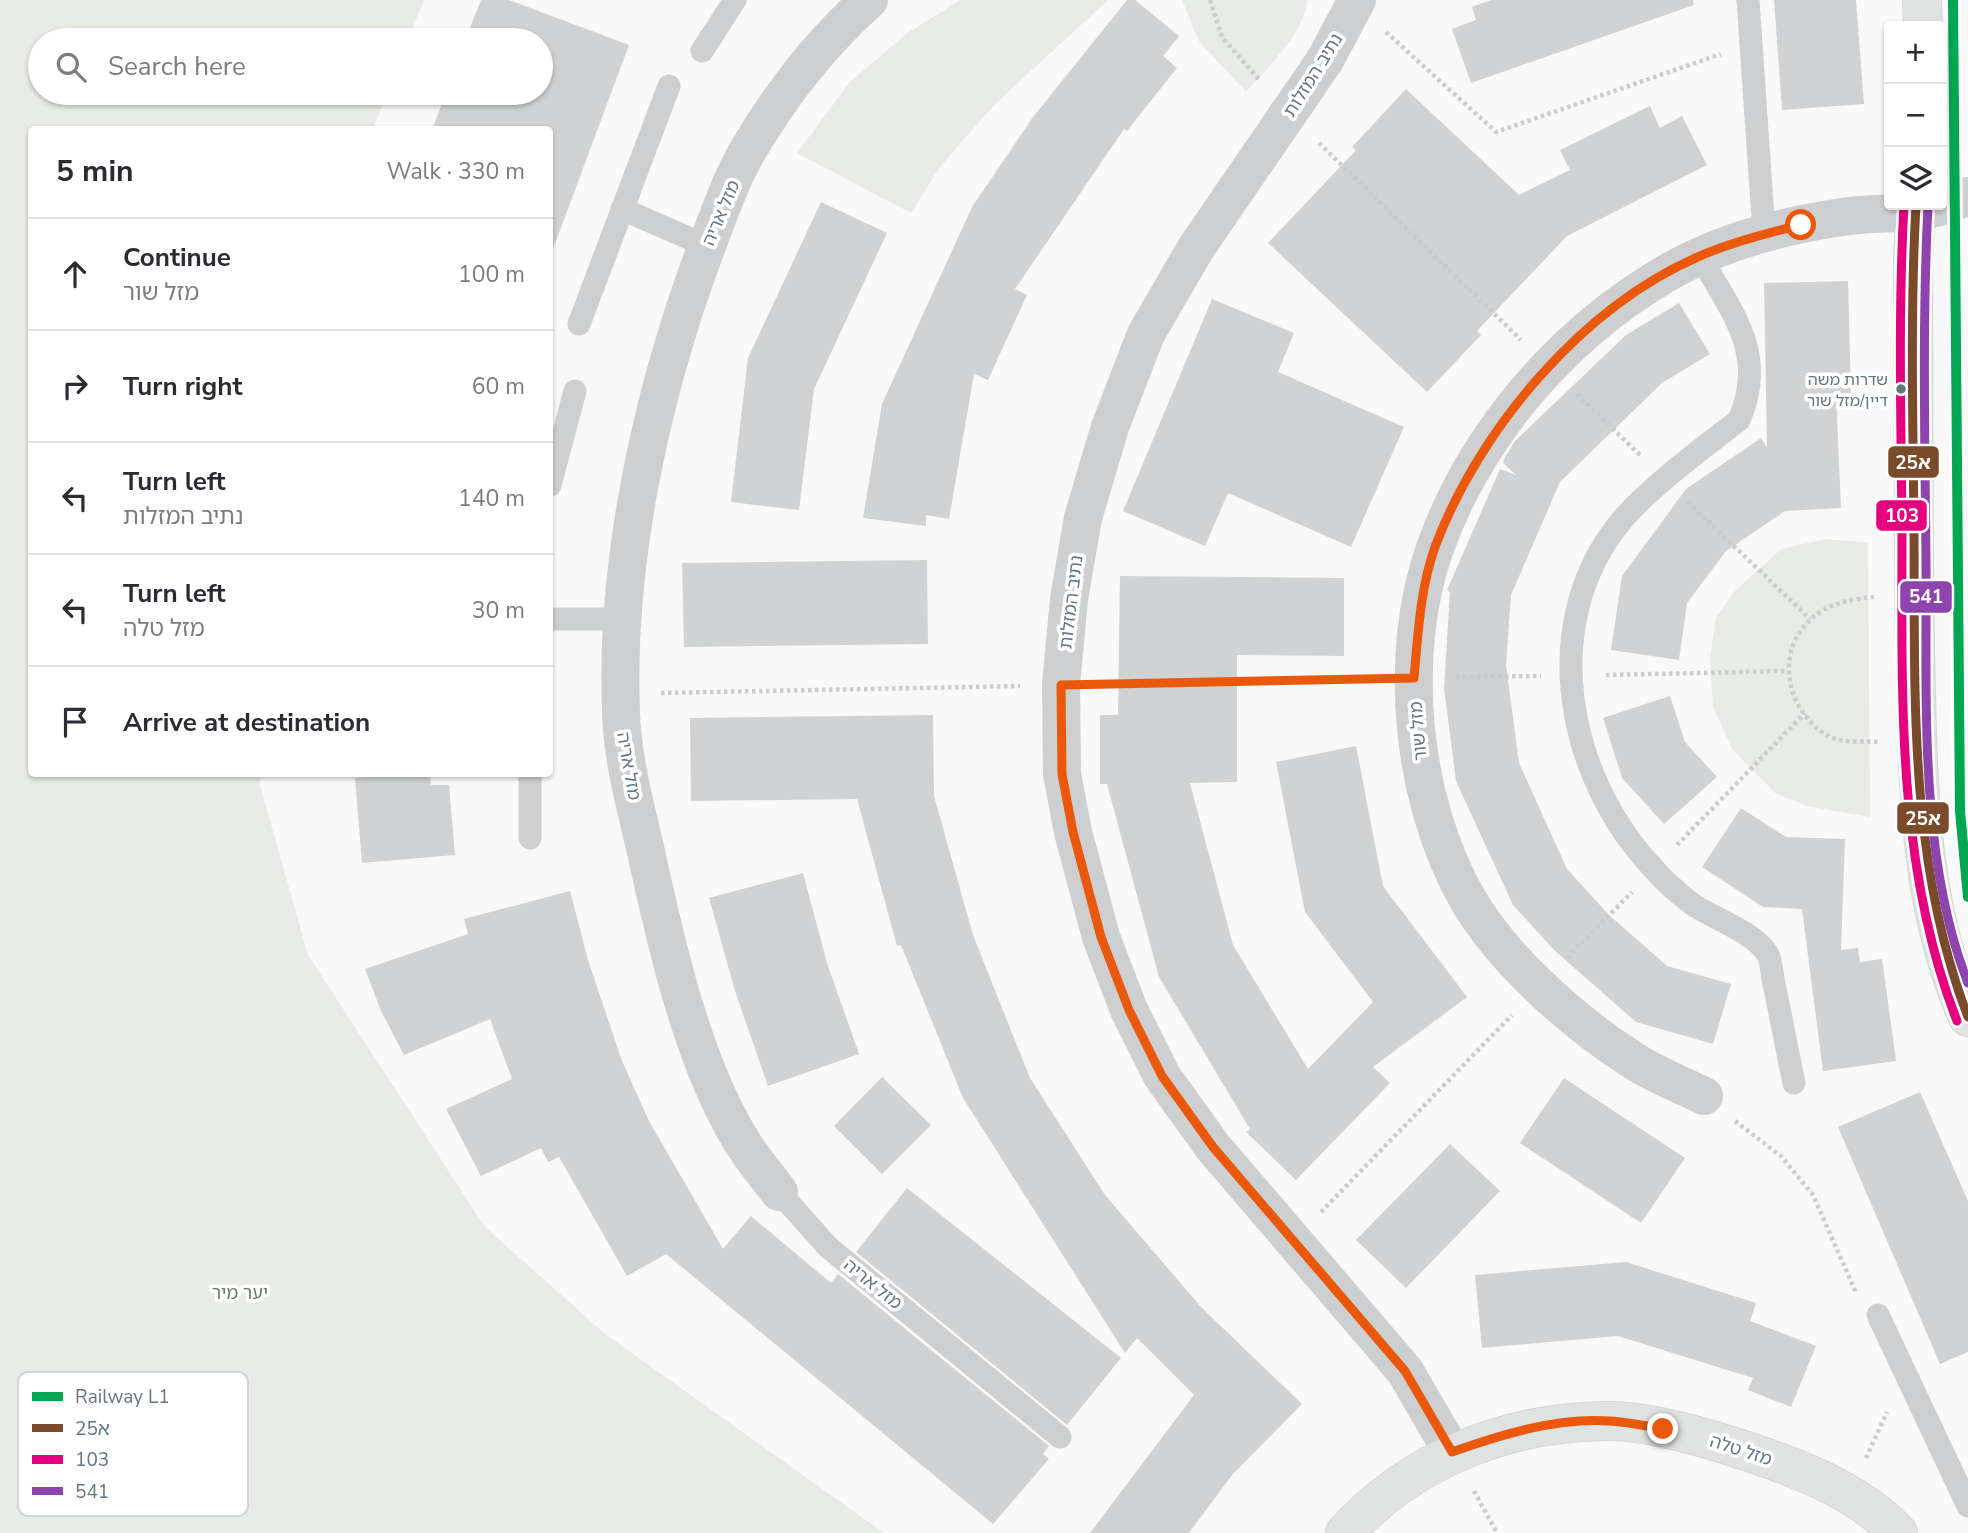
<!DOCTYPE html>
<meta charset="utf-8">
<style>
:root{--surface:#fff;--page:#f7f7f7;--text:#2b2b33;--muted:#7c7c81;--line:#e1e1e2}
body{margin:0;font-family:"Nunito Sans","Noto Sans Hebrew",sans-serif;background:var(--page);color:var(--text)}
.controls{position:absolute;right:21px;top:21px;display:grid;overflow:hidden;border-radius:7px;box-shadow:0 2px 5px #0004}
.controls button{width:63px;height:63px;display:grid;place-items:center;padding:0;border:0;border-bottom:2px solid var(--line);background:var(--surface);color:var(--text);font:35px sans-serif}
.stop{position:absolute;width:21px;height:21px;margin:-16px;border:5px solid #ea580c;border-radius:50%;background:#fff}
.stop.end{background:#ea580c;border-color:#fff;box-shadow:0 2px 7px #0008}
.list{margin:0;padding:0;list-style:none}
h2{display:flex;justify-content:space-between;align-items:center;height:91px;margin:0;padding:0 28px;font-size:30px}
h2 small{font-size:23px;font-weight:400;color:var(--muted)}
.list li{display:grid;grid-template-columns:46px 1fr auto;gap:21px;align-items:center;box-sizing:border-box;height:112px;padding:0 28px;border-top:2px solid var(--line)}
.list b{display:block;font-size:26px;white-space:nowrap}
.list p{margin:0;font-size:23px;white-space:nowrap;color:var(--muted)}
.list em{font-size:23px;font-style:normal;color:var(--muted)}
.icon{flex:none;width:38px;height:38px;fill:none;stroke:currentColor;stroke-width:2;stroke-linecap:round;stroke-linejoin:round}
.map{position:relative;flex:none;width:1968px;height:1533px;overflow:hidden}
.search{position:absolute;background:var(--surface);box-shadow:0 2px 5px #0004;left:28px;top:28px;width:525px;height:77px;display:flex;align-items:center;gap:18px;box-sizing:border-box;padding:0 24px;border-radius:38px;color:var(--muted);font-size:26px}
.panel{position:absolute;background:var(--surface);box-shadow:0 2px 5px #0004;left:28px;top:126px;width:525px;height:651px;border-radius:7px}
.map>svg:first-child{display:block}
.green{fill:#e8ebe6}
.building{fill:#d0d2d3}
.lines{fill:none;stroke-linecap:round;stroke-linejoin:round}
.secondary-casing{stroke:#d5d6d7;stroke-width:40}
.path{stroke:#cbcccd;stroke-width:4.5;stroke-dasharray:3.5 3.5;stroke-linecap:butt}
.lane{stroke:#cecfd0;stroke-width:23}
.street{stroke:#cecfd0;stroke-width:38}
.secondary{stroke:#e1e2e2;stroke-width:38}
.bus-1-casing{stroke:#fff;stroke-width:14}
.bus-2-casing{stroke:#fff;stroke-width:14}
.bus-3-casing{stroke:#fff;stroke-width:14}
.bus-1{stroke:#7a4b2a;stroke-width:9}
.bus-2{stroke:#e5007d;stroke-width:9}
.bus-3{stroke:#8e44ad;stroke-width:9}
.rail-1-casing{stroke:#fff;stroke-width:16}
.rail-1{stroke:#00a651;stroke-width:10}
.route{stroke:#ea580c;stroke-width:9}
.bus-dot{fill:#657683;stroke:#fff;stroke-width:2.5}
.labels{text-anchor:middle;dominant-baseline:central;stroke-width:7;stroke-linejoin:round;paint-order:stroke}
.bus-label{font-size:16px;fill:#657683;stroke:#fff;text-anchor:end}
.street-label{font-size:18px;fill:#657683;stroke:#fff}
.park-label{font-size:18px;fill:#687a64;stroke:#fff}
.key{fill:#fff;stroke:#d1d6da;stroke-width:2}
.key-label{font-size:19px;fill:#657683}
.line-badge{stroke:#fff;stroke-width:2.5}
.badge-label{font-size:19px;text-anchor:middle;font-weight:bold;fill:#fff}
</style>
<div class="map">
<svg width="1968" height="1533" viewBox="0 0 1968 1533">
<rect width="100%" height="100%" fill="#f9f9f9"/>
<path class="green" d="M0,0H424L408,40H40V93H387L373,129L32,130V774H260V785L308,955L485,1227L605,1334L884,1533H0Z
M960,0H1108L994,105L939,168L911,213L797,153L850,82L906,34Z
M1182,0H1307C1304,35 1268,66 1246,92L1199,41Z
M1826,539L1868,543L1870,817L1807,806L1775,793L1732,749L1713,706L1710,658L1716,617L1735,591L1781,549Z"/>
<path class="building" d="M481,0H509L629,45L553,249L550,248V130H432L446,93H541V40H465Z
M1127,0H1135L1179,36L1163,56L1177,68L1127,131L1124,129L1015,289L1027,295L988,380L974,374L949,519L926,515V526L863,518L882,404L972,207L1033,117Z
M1491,0H1693L1694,5L1471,83L1452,29L1476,20L1472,7Z
M1774,0H1856L1864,104L1782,110Z
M1406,89L1519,195L1570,170L1560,150L1650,106L1660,128L1682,116L1707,165L1567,236L1477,331L1481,335L1427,392L1268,243L1356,150L1352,147Z
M821,202L887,233L814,389L799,510L731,502L748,358Z
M1848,281L1851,393H1836L1841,508L1785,511L1726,551L1687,603L1679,660L1611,650L1622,576L1686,489L1761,438L1767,448L1764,283Z
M1212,299L1294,333L1278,372L1404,427L1351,547L1228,493L1205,546L1123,511Z
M1679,303L1710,354L1662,383L1560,482L1511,595L1506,665L1519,763L1567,869L1609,915L1667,966L1731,984L1713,1044L1636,1022L1554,950L1513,905L1456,781L1444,688L1450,592L1447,590L1500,469L1516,475L1503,463L1505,457L1515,441L1626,335Z
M927,560L928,644L684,647L682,563Z
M1120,576L1344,578V656L1237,655V782L1190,783L1233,945L1308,1069L1373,1002L1305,912L1276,762L1356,746L1383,886L1467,997L1373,1067L1390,1083L1296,1180L1246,1132L1250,1129L1159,977L1107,784H1100V715H1118Z
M1670,696L1685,742L1717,777L1664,824L1622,778L1603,718Z
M933,715L934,796L973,935L1030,1078L1105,1195L1201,1307L1302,1404L1233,1474L1189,1533H1090L1194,1395L1137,1338L1125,1353L963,1098L901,945L897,946L857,799L691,801L690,718Z
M384,774H430L431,785H449L455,855L362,863L355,778L385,776Z
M1741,808L1786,837L1845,839L1841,950L1858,948L1860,962L1882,959L1896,1061L1823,1071L1802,909L1763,907L1702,867Z
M803,873L827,963L859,1054L768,1086L735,991L709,898Z
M570,891L588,960L622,1061L649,1121L723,1249L751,1216L831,1283L838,1274L1049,1446L1043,1454L1049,1459L993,1524L666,1254L627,1276L559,1157L548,1162L541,1148L481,1176L446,1109L512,1079L490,1019L404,1055L381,1011L365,969L468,934L464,919Z
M882,1077L931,1125L882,1174L834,1126Z
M1564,1078L1685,1158L1641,1223L1520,1143Z
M1920,1092L1968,1201V1352L1940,1364L1838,1127Z
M1450,1144L1500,1191L1406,1288L1356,1240Z
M907,1188L1121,1358L1067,1425L856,1252Z
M1626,1262L1756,1303L1750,1321L1816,1346L1791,1407L1748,1390L1753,1378L1618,1336L1482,1348L1475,1275Z"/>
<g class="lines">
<g class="secondary-casing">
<path id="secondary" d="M1922,0L1923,26
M1916,205L1913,260C1914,389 1913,518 1915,647C1918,770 1916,902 1968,1017
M1345,1533C1412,1459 1507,1422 1606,1421C1651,1420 1717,1441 1761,1456C1810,1473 1861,1494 1898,1533"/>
</g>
<path class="path" d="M1210,0L1222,37L1260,81
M1386,32L1496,132L1721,54
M1319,143L1521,340
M1577,394L1641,456
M1688,502L1810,619
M1874,597C1852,599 1827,603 1810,620C1773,655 1788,714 1830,737C1842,743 1865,741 1878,742
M1606,675L1787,671
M1456,677L1541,676
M1102,684L1373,679
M661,693L1020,686
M1677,845L1805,713
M1567,958L1632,892
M1735,1121L1781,1156L1813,1195L1856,1293
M1321,1212L1512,1015
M1866,1458L1887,1412
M1474,1491L1497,1533"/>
<path class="lane" d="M1748,0L1764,233
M702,51L735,0
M622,209L707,246
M1700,256C1732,313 1768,354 1739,420C1703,448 1651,486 1622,520C1536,623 1567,777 1653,868C1664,881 1679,894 1692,904C1714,919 1752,931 1767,953C1772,961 1772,976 1774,984C1781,1017 1787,1050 1794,1083
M579,324L669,86
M550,485L575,391
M550,619H623
M530,774V838
M779,1192L828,1247L1060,1437
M1878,1315L1968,1506"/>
<path class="street" d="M1357,0L1325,60L1196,248L1146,334L1110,427L1083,518L1069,599L1061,685L1062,774L1073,832L1101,937L1129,1010L1162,1076L1213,1147L1405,1371L1452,1452
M1704,1096C1680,1084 1653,1074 1631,1059C1572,1021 1502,959 1467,898C1411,799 1397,655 1435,548C1475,436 1560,337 1662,276C1715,244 1781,226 1842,217C1888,210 1924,219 1968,196
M779,1192C767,1176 754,1161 744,1145C693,1065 666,944 646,852C636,808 622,758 621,712C615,560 652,393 705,251C718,217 730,181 748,150C782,93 819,45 869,0"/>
<use href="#secondary" class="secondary"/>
<g class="bus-1-casing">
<path id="bus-1" d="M1916,205C1910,313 1913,421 1914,529C1915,693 1908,862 1968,1017"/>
</g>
<g class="bus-2-casing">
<path id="bus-2" d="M1904,205C1898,312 1901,421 1902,529C1902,695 1896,865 1957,1021"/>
</g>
<g class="bus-3-casing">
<path id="bus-3" d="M1928,206C1922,324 1925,443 1926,562C1927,697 1918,856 1968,983"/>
</g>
<use href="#bus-1" class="bus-1"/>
<use href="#bus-2" class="bus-2"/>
<use href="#bus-3" class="bus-3"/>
<g class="rail-1-casing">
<path id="rail-1" d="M1953,0L1960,811L1968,897"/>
</g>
<use href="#rail-1" class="rail-1"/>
</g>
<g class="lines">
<path class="route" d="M1663,1429C1646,1426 1628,1422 1610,1421C1557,1417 1500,1435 1452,1452L1405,1371L1213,1147L1162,1076L1129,1010L1101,937L1073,832L1062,774L1061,685L1414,678C1418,635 1420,589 1435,547C1479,429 1583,306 1700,256C1732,242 1767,233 1801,225"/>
</g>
<circle class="bus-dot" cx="1901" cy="389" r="6"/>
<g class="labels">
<g class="bus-label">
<text x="1888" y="380">שדרות משה<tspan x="1888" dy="21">דיין/מזל שור</tspan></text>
</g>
<g class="street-label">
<text transform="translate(1313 75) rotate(-58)">נתיב המזלות</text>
<text transform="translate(721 213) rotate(-67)">מזל אריה</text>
<text transform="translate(1071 602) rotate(-83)">נתיב המזלות</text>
<text transform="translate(1418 731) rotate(-95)">מזל שור</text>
<text transform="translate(629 766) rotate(80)">מזל אריה</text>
<text transform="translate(873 1284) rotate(39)">מזל אריה</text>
<text transform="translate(1741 1450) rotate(18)">מזל טלה</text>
</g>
<g class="park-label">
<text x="240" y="1293">יער מיר</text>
</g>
</g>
<rect x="18" y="1372" width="230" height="144" rx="10" class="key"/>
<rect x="32" y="1392" width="31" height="9" fill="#00a651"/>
<rect x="32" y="1424" width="31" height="8" fill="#7a4b2a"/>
<rect x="32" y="1455" width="31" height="9" fill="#e5007d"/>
<rect x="32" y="1487" width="31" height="8" fill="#8e44ad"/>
<g class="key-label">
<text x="75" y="1403">Railway L1</text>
<text x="75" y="1435">25א</text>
<text x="75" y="1466">103</text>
<text x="75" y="1498">541</text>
</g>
<g class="line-badge">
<rect x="1887" y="445" width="53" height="34" rx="7" fill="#7a4b2a"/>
<rect x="1875" y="499" width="53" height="33" rx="7" fill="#e5007d"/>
<rect x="1899" y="580" width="54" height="34" rx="7" fill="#8e44ad"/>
<rect x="1896" y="801" width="54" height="34" rx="7" fill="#7a4b2a"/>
</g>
<g class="badge-label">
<text x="1913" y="469">25א</text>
<text x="1902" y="522">103</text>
<text x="1926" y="603">541</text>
<text x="1923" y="825">25א</text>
</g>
</svg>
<div class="controls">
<button>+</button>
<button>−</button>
<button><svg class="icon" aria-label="layers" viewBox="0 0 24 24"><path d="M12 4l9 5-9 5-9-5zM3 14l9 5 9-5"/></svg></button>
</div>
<div class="stop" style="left:1801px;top:225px"></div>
<div class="stop end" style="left:1663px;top:1429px"></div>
<div class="search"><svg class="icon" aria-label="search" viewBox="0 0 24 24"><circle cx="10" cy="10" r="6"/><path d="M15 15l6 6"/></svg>Search here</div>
<section class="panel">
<h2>5 min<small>Walk · 330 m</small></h2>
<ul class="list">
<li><svg class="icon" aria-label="ahead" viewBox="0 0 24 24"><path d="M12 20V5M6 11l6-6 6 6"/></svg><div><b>Continue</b><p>מזל שור</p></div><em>100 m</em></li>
<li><svg class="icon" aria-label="right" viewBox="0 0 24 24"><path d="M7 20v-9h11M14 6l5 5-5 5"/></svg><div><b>Turn right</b></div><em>60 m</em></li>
<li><svg class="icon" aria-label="left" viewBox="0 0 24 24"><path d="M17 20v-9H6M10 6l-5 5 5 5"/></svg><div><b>Turn left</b><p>נתיב המזלות</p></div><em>140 m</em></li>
<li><svg class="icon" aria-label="left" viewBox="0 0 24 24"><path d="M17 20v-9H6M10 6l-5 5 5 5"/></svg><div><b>Turn left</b><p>מזל טלה</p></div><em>30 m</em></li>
<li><svg class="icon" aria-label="arrive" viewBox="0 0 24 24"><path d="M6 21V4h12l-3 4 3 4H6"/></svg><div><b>Arrive at destination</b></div></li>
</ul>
</section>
</div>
